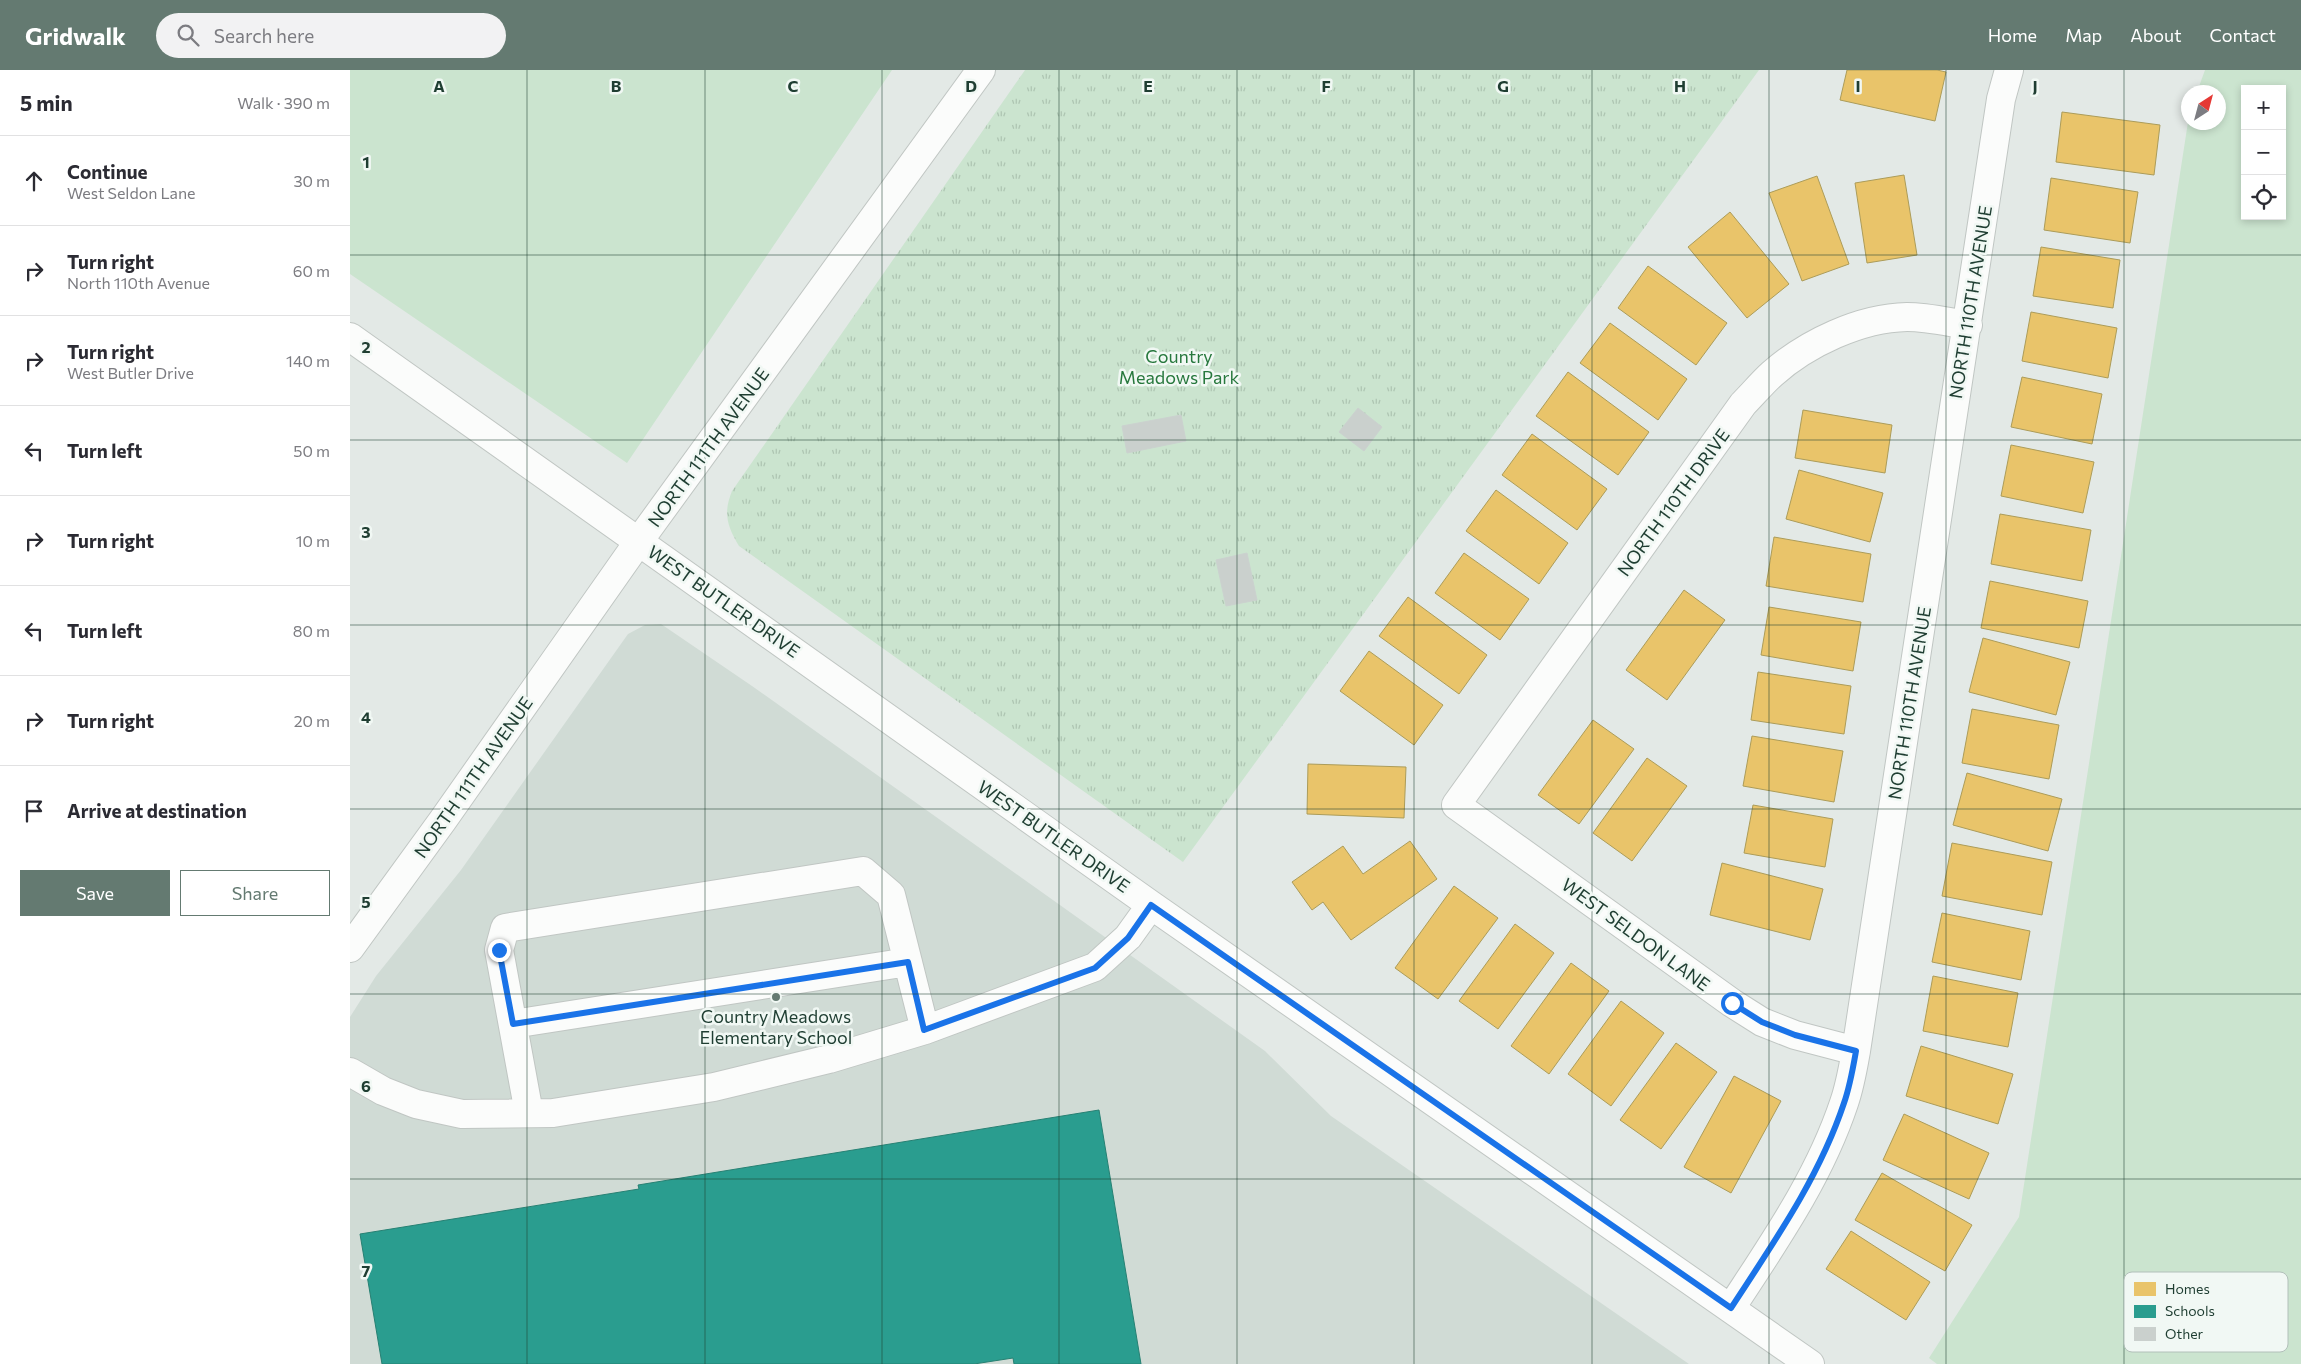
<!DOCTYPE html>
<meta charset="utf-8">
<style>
:root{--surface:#fff;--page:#f2f2f3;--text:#2b2b33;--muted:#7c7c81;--line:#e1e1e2;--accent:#647a71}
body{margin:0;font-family:Commissioner,sans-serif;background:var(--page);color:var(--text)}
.controls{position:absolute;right:15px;top:15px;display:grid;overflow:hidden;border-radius:0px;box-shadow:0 2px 8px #0003}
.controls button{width:45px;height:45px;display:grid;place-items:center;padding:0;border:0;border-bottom:1px solid var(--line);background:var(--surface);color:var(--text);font:25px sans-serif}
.compass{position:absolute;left:1831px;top:15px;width:45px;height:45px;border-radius:50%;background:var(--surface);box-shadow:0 2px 8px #0003;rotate:36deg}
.stop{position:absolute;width:15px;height:15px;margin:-11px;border:4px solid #1a73e8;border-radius:50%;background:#fff}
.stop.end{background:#1a73e8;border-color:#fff;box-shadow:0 1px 5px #0008}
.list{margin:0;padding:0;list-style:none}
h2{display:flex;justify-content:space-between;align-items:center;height:65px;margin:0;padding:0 20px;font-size:21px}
h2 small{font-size:16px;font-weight:400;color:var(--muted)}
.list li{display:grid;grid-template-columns:32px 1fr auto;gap:15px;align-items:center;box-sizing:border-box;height:90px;padding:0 20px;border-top:1px solid var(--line)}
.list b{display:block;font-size:19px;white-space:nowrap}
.list p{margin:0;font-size:16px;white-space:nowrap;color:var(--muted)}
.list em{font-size:16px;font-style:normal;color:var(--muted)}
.actions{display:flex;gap:10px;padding:15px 20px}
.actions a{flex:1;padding:11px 0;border:1px solid var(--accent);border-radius:0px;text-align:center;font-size:18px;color:var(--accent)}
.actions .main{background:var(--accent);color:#fff}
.icon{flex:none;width:28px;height:28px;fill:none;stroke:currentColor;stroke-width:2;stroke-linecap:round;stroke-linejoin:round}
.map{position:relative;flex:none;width:1951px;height:1294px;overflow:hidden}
header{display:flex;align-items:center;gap:30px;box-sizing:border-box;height:70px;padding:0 25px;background:var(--accent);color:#fff}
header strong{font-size:24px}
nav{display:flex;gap:28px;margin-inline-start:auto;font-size:18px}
.search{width:350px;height:45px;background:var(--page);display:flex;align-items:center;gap:12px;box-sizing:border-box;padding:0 18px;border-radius:28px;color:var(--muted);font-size:19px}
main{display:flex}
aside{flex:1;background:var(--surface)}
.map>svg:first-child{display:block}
.built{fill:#d0dbd5}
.green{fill:#cbe4cf;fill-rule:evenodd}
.park{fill:url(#park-tufts)}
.homes{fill:#e9c46a;stroke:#ac9c59}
.schools{fill:#2a9d8f;stroke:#278073}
.building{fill:#cad0cd;stroke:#cbd2cf}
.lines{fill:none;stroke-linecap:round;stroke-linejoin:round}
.minor-casing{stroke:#c0c6c3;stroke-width:30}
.minor{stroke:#fbfcfb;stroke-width:28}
.route{stroke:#1a73e8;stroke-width:6}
.grid{fill:none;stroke:#1f3e32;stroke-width:1;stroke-opacity:0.55}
.poi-dot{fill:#647a71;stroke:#f1f8f4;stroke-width:2}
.labels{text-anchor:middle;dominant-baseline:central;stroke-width:5;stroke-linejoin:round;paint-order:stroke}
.street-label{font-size:18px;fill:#1f3e32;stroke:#f1f8f4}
.park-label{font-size:18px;fill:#27783d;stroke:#f1f8f4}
.poi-label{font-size:18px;fill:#1f3e32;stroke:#f1f8f4}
.key{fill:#f1f8f4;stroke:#b2c0ba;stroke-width:1}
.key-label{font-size:14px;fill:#1f3e32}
.grid-label{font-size:16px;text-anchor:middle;font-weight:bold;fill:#1f3e32;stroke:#f1f8f4;stroke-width:5;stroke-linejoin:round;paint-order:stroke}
</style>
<header>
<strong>Gridwalk</strong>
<div class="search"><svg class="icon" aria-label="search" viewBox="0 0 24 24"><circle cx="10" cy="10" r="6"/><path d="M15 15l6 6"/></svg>Search here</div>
<nav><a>Home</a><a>Map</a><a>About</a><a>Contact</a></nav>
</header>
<main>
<aside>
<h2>5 min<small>Walk · 390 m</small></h2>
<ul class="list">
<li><svg class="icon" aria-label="ahead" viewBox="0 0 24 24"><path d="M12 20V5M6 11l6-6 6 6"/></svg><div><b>Continue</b><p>West Seldon Lane</p></div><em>30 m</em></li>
<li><svg class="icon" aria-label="right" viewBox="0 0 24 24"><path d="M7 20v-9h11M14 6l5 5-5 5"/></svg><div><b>Turn right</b><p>North 110th Avenue</p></div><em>60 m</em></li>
<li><svg class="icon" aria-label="right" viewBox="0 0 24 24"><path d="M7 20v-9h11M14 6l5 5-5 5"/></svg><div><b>Turn right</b><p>West Butler Drive</p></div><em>140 m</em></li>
<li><svg class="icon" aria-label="left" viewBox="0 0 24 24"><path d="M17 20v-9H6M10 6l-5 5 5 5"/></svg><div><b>Turn left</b></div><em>50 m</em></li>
<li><svg class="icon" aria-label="right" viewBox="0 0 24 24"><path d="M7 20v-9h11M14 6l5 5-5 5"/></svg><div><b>Turn right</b></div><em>10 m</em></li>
<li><svg class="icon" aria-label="left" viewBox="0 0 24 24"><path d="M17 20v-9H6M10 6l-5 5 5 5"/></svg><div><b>Turn left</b></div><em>80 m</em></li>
<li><svg class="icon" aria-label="right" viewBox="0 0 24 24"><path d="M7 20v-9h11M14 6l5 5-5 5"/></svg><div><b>Turn right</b></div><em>20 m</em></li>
<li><svg class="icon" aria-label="arrive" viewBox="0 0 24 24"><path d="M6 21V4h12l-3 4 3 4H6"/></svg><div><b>Arrive at destination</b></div></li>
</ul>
<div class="actions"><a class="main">Save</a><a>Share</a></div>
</aside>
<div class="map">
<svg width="1951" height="1294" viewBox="0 0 1951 1294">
<defs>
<pattern id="park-tufts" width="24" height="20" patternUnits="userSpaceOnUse" patternTransform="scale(1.25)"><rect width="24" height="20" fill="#cbe4cf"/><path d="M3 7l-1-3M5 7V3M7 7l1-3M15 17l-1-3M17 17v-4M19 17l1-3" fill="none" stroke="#aec5b2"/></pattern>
</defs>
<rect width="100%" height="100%" fill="#e3e9e6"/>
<path class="built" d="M311,554L402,616L915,981L981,1046L1339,1294H0V947L26,906L111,800L278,564L295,555Z"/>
<path class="green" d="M0,0H542L277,393L0,204Z
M1855,0H1951V1294H1587L1579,1288L1669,1147L1838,52V49V52H1868V22H1847ZM1895,19H1932V146H1895Z"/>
<path class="park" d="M675,0H1409L833,792L389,476C377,456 373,443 382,421Z"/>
<path class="homes" d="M1497,0H1587L1596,2L1585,51L1490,30Z
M1712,42L1810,55L1804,105L1706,92Z
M1554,105L1567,185L1517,193L1505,113Z
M1467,106L1499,194L1452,211L1419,123Z
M1701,108L1788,122L1780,173L1694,160Z
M1380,142L1439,214L1397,248L1338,177Z
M1691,177L1770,190L1763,238L1683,226Z
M1298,196L1377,253L1346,295L1268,238Z
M1681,242L1767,258L1758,308L1672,291Z
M1260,253L1337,309L1308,350L1230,293Z
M1218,302L1299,362L1268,405L1186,346Z
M1672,307L1752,324L1742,374L1661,357Z
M1453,340L1542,355L1535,403L1445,388Z
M1182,364L1257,419L1227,460L1152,405Z
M1661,375L1744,392L1733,443L1651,426Z
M1449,400L1533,423L1520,472L1436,449Z
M1146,420L1218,473L1189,514L1116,461Z
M1650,444L1741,460L1732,511L1641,494Z
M1424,467L1521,484L1513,532L1416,516Z
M1114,483L1179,529L1150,570L1085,523Z
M1640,511L1738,531L1729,578L1631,558Z
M1334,520L1375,550L1317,630L1276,600Z
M1058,527L1137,585L1109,624L1029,566Z
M1419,537L1511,552L1503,601L1411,585Z
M1633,568L1720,592L1706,645L1619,622Z
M1019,581L1093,635L1064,675L990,621Z
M1408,602L1501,616L1494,664L1401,650Z
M1622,639L1709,655L1699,709L1612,693Z
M1243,650L1284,679L1229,754L1188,725Z
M1402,666L1493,681L1484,732L1393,716Z
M1297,688L1337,716L1282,791L1243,763Z
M958,694L1056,697L1054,748L957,744Z
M1617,703L1712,729L1698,781L1603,755Z
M1403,735L1483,749L1475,797L1394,783Z
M1060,771L1087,809L1001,870L973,832L962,840L942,812L993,776L1013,804Z
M1602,773L1702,792L1692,845L1592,826Z
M1372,793L1473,819L1460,870L1360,845Z
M1104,816L1148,848L1088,929L1045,898Z
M1592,843L1680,861L1671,910L1582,892Z
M1165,854L1204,883L1148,959L1109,931Z
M1221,893L1259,921L1199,1004L1161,976Z
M1583,906L1668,923L1658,977L1573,961Z
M1271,931L1314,963L1261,1036L1218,1004Z
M1326,973L1367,1002L1311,1079L1270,1050Z
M1571,976L1663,1004L1648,1054L1556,1026Z
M1384,1006L1431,1031L1381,1123L1334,1097Z
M1554,1044L1639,1083L1619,1129L1533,1090Z
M1532,1103L1622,1155L1595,1201L1505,1150Z
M1501,1161L1580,1212L1556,1250L1476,1199Z"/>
<path class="schools" d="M749,1040L791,1294H664L663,1288L624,1294H32L10,1164L289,1119L288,1115Z"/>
<path class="building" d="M1008,338L1032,357L1014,381L989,362Z
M831,345L836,371L777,383L772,356Z
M897,483L907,530L876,536L866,490Z"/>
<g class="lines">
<g class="minor-casing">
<path id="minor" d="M0,267L801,835L1460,1294
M0,878L93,750L289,471L631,0
M163,954L558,892
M1506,981L1445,965L1412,952L1382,933L1106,735L1393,334C1403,324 1412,313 1422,304C1457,273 1510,248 1557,247C1577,247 1598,252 1618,255
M0,1002L33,1021L66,1034L112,1044L203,1043L364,1017L479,989L575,960L745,897L778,867L801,835
M179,1043L149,880L155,858L513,801L541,825L575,960
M1381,1238C1424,1172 1469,1108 1494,1033C1500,1016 1503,998 1506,981L1651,29L1659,0"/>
</g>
<use href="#minor" class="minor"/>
</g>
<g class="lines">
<path class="route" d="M149,880L163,954L558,892L574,960L745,898L778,868L801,835L1381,1238C1424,1172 1469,1108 1494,1033C1500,1016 1503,998 1506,981L1445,965L1412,952L1382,933"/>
</g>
<path class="grid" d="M177,0V1294M355,0V1294M532,0V1294M709,0V1294M887,0V1294M1064,0V1294M1242,0V1294M1419,0V1294M1596,0V1294M1774,0V1294M0,185H1951M0,370H1951M0,555H1951M0,739H1951M0,924H1951M0,1109H1951"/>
<circle class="poi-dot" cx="426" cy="927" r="5"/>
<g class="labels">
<g class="street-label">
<text transform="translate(1620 232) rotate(-81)">NORTH 110TH AVENUE</text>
<text transform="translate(358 377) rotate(-54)">NORTH 111TH AVENUE</text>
<text transform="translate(1323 432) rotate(-54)">NORTH 110TH DRIVE</text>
<text transform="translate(374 531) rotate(35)">WEST BUTLER DRIVE</text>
<text transform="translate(1559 633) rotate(-81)">NORTH 110TH AVENUE</text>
<text transform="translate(123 707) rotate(-55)">NORTH 111TH AVENUE</text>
<text transform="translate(704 766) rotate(35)">WEST BUTLER DRIVE</text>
<text transform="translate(1286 864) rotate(36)">WEST SELDON LANE</text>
</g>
<g class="park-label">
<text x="829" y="286">Country<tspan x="829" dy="21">Meadows Park</tspan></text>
</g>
<g class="poi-label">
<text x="426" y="946">Country Meadows<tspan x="426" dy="21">Elementary School</tspan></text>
</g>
</g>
<rect x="1774" y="1202" width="164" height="80" rx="8" class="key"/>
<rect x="1784" y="1212" width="22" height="14" fill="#e9c46a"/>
<rect x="1784" y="1235" width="22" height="13" fill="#2a9d8f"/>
<rect x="1784" y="1257" width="22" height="14" fill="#cad0cd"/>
<g class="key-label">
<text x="1815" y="1224">Homes</text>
<text x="1815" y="1246">Schools</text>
<text x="1815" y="1269">Other</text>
</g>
<g class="grid-label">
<text x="89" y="22">A</text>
<text x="266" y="22">B</text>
<text x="443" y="22">C</text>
<text x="621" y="22">D</text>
<text x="798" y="22">E</text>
<text x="976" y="22">F</text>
<text x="1153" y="22">G</text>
<text x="1330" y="22">H</text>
<text x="1508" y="22">I</text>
<text x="1685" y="22">J</text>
<text x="16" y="98">1</text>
<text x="16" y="283">2</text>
<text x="16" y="468">3</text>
<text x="16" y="653">4</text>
<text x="16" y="838">5</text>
<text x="16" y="1022">6</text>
<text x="16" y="1207">7</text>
</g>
</svg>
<div class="controls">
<button>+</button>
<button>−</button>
<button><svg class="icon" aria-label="locate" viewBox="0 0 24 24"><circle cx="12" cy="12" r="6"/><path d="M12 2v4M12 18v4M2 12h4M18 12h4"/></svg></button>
</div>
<svg class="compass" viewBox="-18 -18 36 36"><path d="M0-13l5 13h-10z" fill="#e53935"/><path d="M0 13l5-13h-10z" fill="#7c7c81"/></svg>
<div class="stop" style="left:1382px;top:933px"></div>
<div class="stop end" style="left:149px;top:880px"></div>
</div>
</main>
